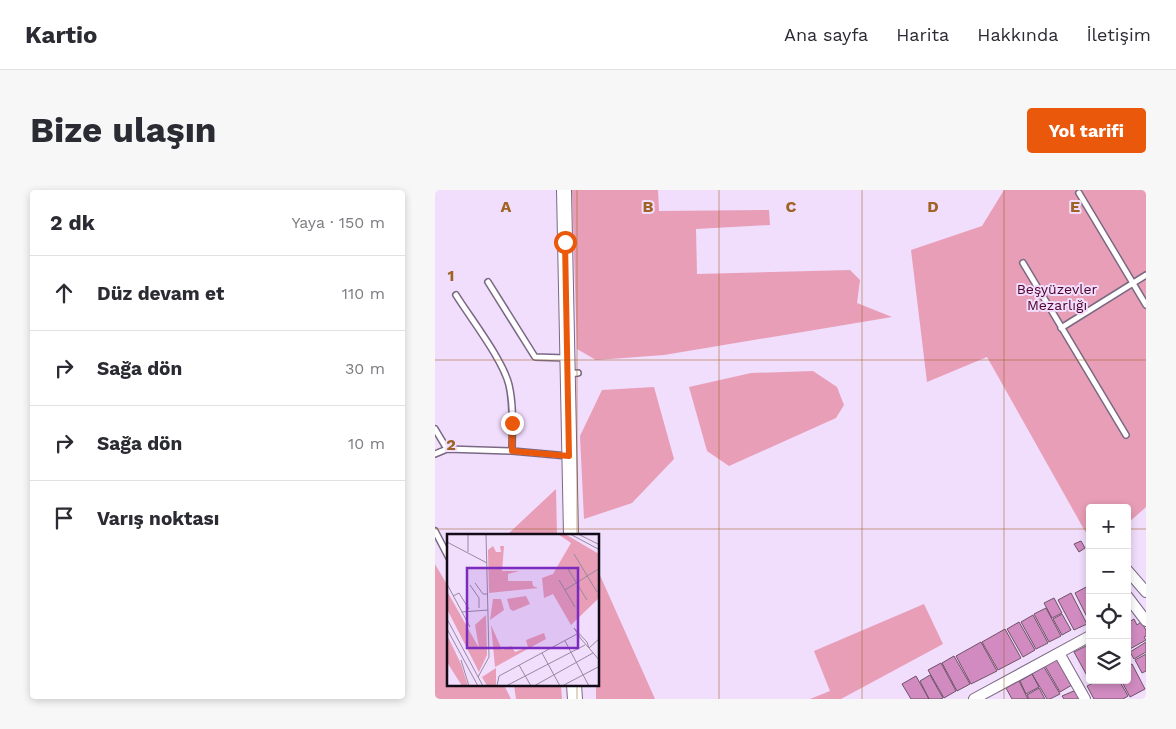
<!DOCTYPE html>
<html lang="tr">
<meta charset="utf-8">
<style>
:root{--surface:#fff;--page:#f7f7f7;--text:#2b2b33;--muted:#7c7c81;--line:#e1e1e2;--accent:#ea580c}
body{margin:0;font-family:"Work Sans",sans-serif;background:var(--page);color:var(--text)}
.controls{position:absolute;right:15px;bottom:15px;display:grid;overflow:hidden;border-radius:5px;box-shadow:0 2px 8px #0003}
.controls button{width:45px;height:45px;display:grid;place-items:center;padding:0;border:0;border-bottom:1px solid var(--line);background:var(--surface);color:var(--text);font:25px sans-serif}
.stop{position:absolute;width:15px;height:15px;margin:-11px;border:4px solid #ea580c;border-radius:50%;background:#fff}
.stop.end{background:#ea580c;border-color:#fff;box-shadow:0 1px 5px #0008}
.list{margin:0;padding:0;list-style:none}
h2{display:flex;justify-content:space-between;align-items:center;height:65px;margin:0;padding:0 20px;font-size:21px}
h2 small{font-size:16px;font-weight:400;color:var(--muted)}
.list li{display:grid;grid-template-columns:32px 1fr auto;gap:15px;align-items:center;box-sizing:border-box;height:75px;padding:0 20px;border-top:1px solid var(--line)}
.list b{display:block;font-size:19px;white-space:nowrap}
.list em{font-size:16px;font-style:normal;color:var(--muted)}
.icon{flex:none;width:28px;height:28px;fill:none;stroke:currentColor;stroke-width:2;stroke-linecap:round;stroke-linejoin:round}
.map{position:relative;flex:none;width:711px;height:509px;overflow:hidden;border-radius:5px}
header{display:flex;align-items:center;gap:30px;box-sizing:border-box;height:70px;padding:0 25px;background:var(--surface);border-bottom:1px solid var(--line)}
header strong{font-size:24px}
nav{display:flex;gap:28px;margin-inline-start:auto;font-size:18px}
.intro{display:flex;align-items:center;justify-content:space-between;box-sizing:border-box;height:120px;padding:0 30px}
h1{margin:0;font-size:35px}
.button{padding:12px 22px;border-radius:5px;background:var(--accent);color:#fff;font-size:18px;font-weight:700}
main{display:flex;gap:30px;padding:0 30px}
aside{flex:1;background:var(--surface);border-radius:5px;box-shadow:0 2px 8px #0003}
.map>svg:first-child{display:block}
.green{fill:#e89eb7}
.building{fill:#d18bc1;stroke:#6e5367}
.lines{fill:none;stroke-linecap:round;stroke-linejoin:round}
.lane-casing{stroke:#7a6984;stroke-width:8}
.street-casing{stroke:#7a6984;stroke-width:12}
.secondary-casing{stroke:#7a6984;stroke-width:16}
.lane{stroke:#fff;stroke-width:5}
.street{stroke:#fff;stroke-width:10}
.secondary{stroke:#fff;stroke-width:14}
.route{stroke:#ea580c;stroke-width:6}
.grid{fill:none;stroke:#9f6425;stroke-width:1;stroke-opacity:0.55}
.labels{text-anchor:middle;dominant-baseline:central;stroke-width:4;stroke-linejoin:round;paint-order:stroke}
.park-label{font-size:14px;fill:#4f022a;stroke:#f1ddfc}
.inset-road{fill:none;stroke:#9889a0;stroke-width:1}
.view{fill:#7b2cbf;fill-opacity:0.15;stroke:#7b2cbf;stroke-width:2.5}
.inset-edge{fill:none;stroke:#130c17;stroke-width:2.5}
.grid-label{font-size:16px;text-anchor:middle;font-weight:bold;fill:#9f6425;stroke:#f1ddfc;stroke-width:4;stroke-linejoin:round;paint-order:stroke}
</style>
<header>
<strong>Kartio</strong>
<nav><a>Ana sayfa</a><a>Harita</a><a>Hakkında</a><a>İletişim</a></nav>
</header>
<div class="intro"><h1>Bize ulaşın</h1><a class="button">Yol tarifi</a></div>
<main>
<aside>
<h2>2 dk<small>Yaya · 150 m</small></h2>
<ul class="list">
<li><svg class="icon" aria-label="ahead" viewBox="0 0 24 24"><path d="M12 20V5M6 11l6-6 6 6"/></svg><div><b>Düz devam et</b></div><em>110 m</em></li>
<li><svg class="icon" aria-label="right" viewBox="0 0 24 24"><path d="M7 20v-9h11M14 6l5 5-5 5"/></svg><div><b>Sağa dön</b></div><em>30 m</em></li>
<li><svg class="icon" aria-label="right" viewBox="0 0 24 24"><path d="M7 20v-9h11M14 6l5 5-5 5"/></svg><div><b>Sağa dön</b></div><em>10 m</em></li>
<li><svg class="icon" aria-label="arrive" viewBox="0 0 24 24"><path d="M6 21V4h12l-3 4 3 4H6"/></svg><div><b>Varış noktası</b></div></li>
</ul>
</aside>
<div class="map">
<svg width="711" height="509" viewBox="0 0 711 509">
<rect width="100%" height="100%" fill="#f1ddfc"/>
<path class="green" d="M137,0H223L224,21L334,20L335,35L261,39L262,84L415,80L425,90L422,113L457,127L229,165L161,170L142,159Z
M569,0H711V317L692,334V318H655V350L552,167L492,192L476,60L547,36Z
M378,181L402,197L409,215L401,228L294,276L272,261L254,197L316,183Z
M219,197L239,269L197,313L149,329L145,246L167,200Z
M121,299L122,345H72Z
M0,374L14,398V495H69L76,509H0Z
M164,383L220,509H161V495H164Z
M489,414L508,454L406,509H375L395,501L379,461Z
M79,495H126L127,509H81Z"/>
<path class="building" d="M646,351L650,358L644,362L639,354Z
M653,396L655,400V426L652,427L640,403Z
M636,403L652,434L639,440L623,410Z
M619,408L627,423L617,428L609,413Z
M611,418L626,446L614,452L599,424Z
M627,424L636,440L627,445L618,429Z
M598,425L613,453L601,459L586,432Z
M699,429L702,435L706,432L711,440V446L709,447L711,450L693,460L692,433Z
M584,432L600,460L588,467L572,439Z
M570,439L586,468L563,480L547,452Z
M546,452L562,481L536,494L521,466Z
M711,452V462L699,469L695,462Z
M655,454V490H661L656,493L639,462Z
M711,464V481L707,483L700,470Z
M519,466L535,494L522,501L507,473Z
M622,469L637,495L625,502L610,476Z
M506,473L521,501L509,508L493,480Z
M697,474L710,499L695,507L686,490H692V477Z
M609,477L625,504L615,509H612L597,484Z
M597,484L604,497L591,504L585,491Z
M495,485L508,508L506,509H494L485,491Z
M481,486L494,509H476L467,494Z
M664,490H684L693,506L688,509H659L652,496Z
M584,491L593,509H577L571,498Z
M604,498L610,509H594L592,505Z
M641,500L646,509H629L627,506Z"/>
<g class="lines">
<g class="lane-casing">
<path id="lane" d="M644,3L711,115
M588,73L691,245
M53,92L100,167L131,168
M21,105C36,129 68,170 74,195C79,217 77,239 77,261
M626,138L711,85
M133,184L143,183
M0,239L12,259
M0,264L12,259L77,261L133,266
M0,341L14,368"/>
</g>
<g class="street-casing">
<path id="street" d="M692,380L711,402
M692,406L711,431
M624,463L650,509
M539,509L655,446"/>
</g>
<g class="secondary-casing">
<path id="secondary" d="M129,0L136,345
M139,495L140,509"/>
</g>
<use href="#lane" class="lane"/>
<use href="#street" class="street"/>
<use href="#secondary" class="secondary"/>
</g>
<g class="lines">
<path class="route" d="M77,233V261L134,266L130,52"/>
</g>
<path class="grid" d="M142,0V345M284,0V509M427,0V509M569,0V509M0,170H711M0,339H655M692,339H711M142,495V509"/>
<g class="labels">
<g class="park-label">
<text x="622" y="99">Beşyüzevler<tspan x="622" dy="16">Mezarlığı</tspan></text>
</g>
</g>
<g transform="translate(12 344)">
<rect width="152" height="152" fill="#f1ddfc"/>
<path d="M111,0H118L152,20V64L124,91L106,60L97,64L95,44L106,40L124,9ZM46,12L49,18H54L53,12H57L55,37H72L61,40V47H85L86,52L91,54L42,59L41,16ZM0,57L32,114L28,91L39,81L40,121L32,138L0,75ZM79,62L83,70L66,77L63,75L60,65ZM46,65H54L57,76L43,86ZM44,91L55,116L64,112L68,118L81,113L79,106L97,99L99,105L48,133ZM0,101L14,130L21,152H15L0,128ZM49,134V152H40L35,143Z" fill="#e89eb7"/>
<path class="inset-road" d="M123,0L153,16M131,0L153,11M0,8L40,29M21,18V0M127,20L150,58M121,35L140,66M112,46L128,73M28,49L36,60H41M0,50L15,78L41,76M23,51L32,64V74M118,56L153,34M6,62L12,59L22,75M15,78L23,93M0,85L36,152M127,94L140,108L142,114L134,105ZM0,95L31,152M153,104L142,114L153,127M118,107L142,152M95,119L113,152M14,126L22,152M72,131L84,152M31,143L42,123L39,0M50,152L52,142L130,100M59,152L138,111M87,152L146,119M115,152L153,132"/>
<path class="view" d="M20,34H131V114H20Z"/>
<rect width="152" height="152" class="inset-edge"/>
</g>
<g class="grid-label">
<text x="71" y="22">A</text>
<text x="213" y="22">B</text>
<text x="356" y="22">C</text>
<text x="498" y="22">D</text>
<text x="640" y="22">E</text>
<text x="16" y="91">1</text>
<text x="16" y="260">2</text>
</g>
</svg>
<div class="controls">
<button>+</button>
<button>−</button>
<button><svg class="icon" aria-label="locate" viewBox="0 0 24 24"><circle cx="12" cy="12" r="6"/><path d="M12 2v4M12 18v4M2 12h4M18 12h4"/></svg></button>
<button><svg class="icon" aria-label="layers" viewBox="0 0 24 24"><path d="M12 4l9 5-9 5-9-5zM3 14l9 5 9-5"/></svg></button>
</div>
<div class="stop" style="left:130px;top:52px"></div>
<div class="stop end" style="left:77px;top:233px"></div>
</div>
</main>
